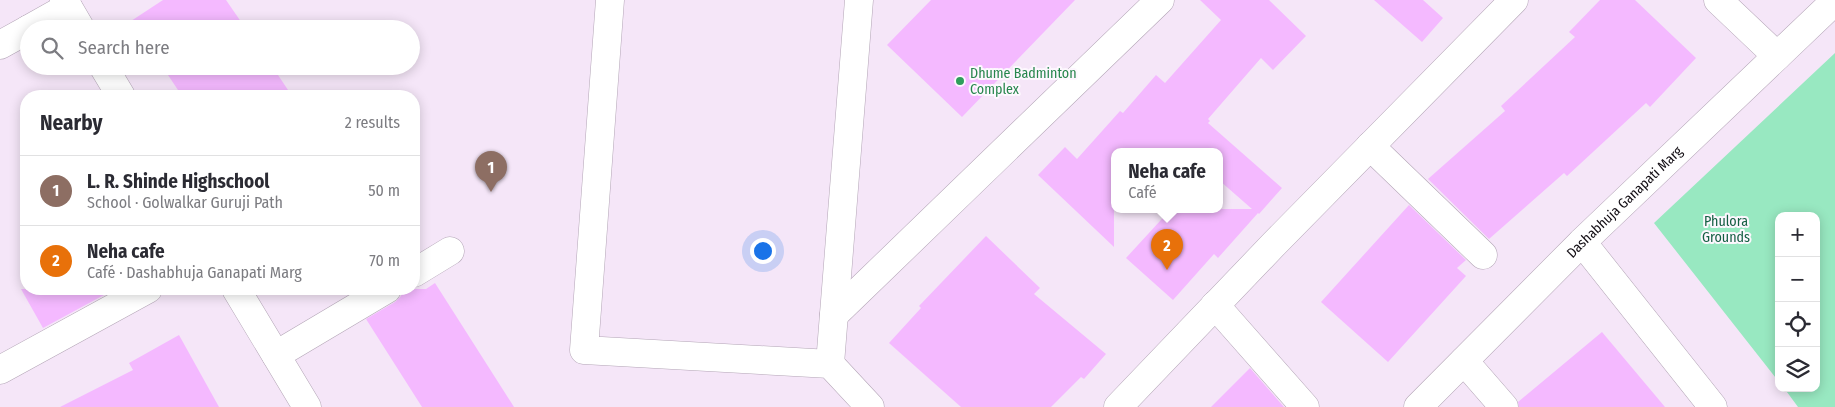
<!DOCTYPE html>
<meta charset="utf-8">
<style>
:root{--surface:#fff;--page:#f7f7f7;--text:#2b2b33;--muted:#7c7c81;--line:#e1e1e2;--accent:#7c3aed}
body{margin:0;font-family:"Fira Sans Condensed",sans-serif;background:var(--page);color:var(--text)}
.controls{position:absolute;right:15px;bottom:15px;display:grid;overflow:hidden;border-radius:10px;box-shadow:0 2px 12px #0003}
.controls button{width:45px;height:45px;display:grid;place-items:center;padding:0;border:0;border-bottom:1px solid var(--line);background:var(--surface);color:var(--text);font:25px sans-serif}
.you{position:absolute;left:762px;top:250px;width:18px;height:18px;margin:-12px;border:4px solid #fff;border-radius:50%;background:#1a73e8;box-shadow:0 0 0 8px #1a73e833}
.badge{display:grid;place-items:center;width:32px;height:32px;border-radius:50%;background:var(--accent);color:#fff;font-size:16px;font-weight:700}
.pin{position:absolute;translate:-50% -41px;filter:drop-shadow(0 1px 2px #0008)}
.pin::after{content:'';position:absolute;top:26px;width:18px;height:15px;background:inherit;clip-path:polygon(0 0,100% 0,50% 100%)}
.popup{position:absolute;left:1111px;top:148px;width:112px;height:65px;box-sizing:border-box;display:grid;place-content:center;border-radius:10px;background:var(--surface);filter:drop-shadow(0 1px 4px #0005);font-size:16px;white-space:nowrap;color:var(--muted)}
.popup b{font-size:19px;color:var(--text)}
.popup::after{content:'';position:absolute;left:50%;top:100%;margin-left:-10px;border:10px solid transparent;border-top-color:var(--surface)}
.list{margin:0;padding:0;list-style:none}
h2{display:flex;justify-content:space-between;align-items:center;height:65px;margin:0;padding:0 20px;font-size:21px}
h2 small{font-size:16px;font-weight:400;color:var(--muted)}
.list li{display:grid;grid-template-columns:32px 1fr auto;gap:15px;align-items:center;box-sizing:border-box;height:70px;padding:0 20px;border-top:1px solid var(--line)}
.list b{display:block;font-size:19px;white-space:nowrap}
.list p{margin:0;font-size:16px;white-space:nowrap;color:var(--muted)}
.list em{font-size:16px;font-style:normal;color:var(--muted)}
.icon{flex:none;width:28px;height:28px;fill:none;stroke:currentColor;stroke-width:2;stroke-linecap:round;stroke-linejoin:round}
.map{position:relative;flex:none;width:1835px;height:407px;overflow:hidden}
.search{position:absolute;background:var(--surface);box-shadow:0 2px 12px #0003;left:20px;top:20px;width:400px;height:55px;display:flex;align-items:center;gap:12px;box-sizing:border-box;padding:0 18px;border-radius:28px;color:var(--muted);font-size:19px}
.panel{position:absolute;background:var(--surface);box-shadow:0 2px 12px #0003;left:20px;top:90px;width:400px;height:205px;border-radius:20px}
.map>svg:first-child{display:block}
.green{fill:#98e8c1}
.building{fill:#f4b9ff}
.lines{fill:none;stroke-linecap:round;stroke-linejoin:round}
.minor-casing{stroke:#b3a5b6;stroke-width:29}
.minor{stroke:#fff;stroke-width:28}
.leisure-dot{fill:#2e9e5b;stroke:#fdf7fe;stroke-width:2}
.labels{text-anchor:middle;dominant-baseline:central;stroke-width:4;stroke-linejoin:round;paint-order:stroke}
.leisure-label{font-size:14px;fill:#27864d;stroke:#fdf7fe;text-anchor:start}
.street-label{font-size:14px;fill:#110c12;stroke:#fdf7fe}
.park-label{font-size:14px;fill:#145f43;stroke:#fdf7fe}
</style>
<div class="map">
<svg width="1835" height="407" viewBox="0 0 1835 407">
<rect width="100%" height="100%" fill="#f5e6f8"/>
<path class="green" d="M1835,53V407H1798L1784,388H1816V216H1779V382L1654,223Z"/>
<path class="building" d="M163,0H226L246,29H136L131,21Z
M931,0H1075L962,117L887,45Z
M1200,0H1269L1306,36L1273,70L1261,58L1208,119L1210,121L1208,123L1282,188L1259,214L1258,213L1218,258L1214,254L1173,300L1126,258L1171,209H1252L1220,181V151H1114V247L1038,175L1065,147L1077,159L1120,111L1123,113L1156,75L1165,83L1221,20Z
M1374,0H1423L1443,18L1422,42Z
M1600,0H1635L1696,58L1650,107L1646,103L1567,176L1564,173L1489,239L1428,179L1505,111L1501,106L1575,37L1569,32Z
M162,66H272L292,96H182Z
M1409,205L1466,260L1457,268L1466,276L1388,362L1321,302Z
M986,236L1040,288L1034,294L1106,354L1084,379L1081,377L1051,407H961L889,343L921,308L919,306Z
M435,283L514,407H422L366,319L395,302L401,296L403,289H426Z
M21,289H115L43,328Z
M1602,332L1665,407H1519L1518,402Z
M179,335L219,407H60L133,370L129,363Z
M1250,368L1284,407H1211Z"/>
<g class="lines">
<g class="minor-casing">
<g id="minor">
<path d="M64,0L81,29"/>
<path d="M610,0L584,350L830,364L870,407"/>
<path d="M1718,0L1777,56"/>
<path d="M29,29L68,7"/>
<path d="M0,45L29,29"/>
<path d="M103,66L121,96"/>
<path d="M1370,146L1483,255"/>
<path d="M1582,242L1713,407"/>
<path d="M414,273L450,251"/>
<path d="M236,289L307,407"/>
<path d="M1215,305L1305,407"/>
<path d="M834,315L1160,0"/>
<path d="M276,355L387,289"/>
<path d="M1464,361L1504,407"/>
<path d="M830,364L859,0"/>
<path d="M0,370L148,289"/>
<path d="M1118,407L1274,244L1514,0"/>
<path id="s1" d="M1418,407L1582,242L1835,1"/>
</g>
</g>
<use href="#minor" class="minor"/>
</g>
<circle class="leisure-dot" cx="960" cy="81" r="5"/>
<g class="labels">
<g class="leisure-label">
<text x="970" y="73">Dhume Badminton<tspan x="970" dy="16">Complex</tspan></text>
</g>
<g class="street-label">
<text stroke="none"><textPath href="#s1" startOffset="291">Dashabhuja Ganapati Marg</textPath></text>
</g>
<g class="park-label">
<text x="1726" y="221">Phulora<tspan x="1726" dy="16">Grounds</tspan></text>
</g>
</g>
</svg>
<div class="controls">
<button>+</button>
<button>−</button>
<button><svg class="icon" aria-label="locate" viewBox="0 0 24 24"><circle cx="12" cy="12" r="6"/><path d="M12 2v4M12 18v4M2 12h4M18 12h4"/></svg></button>
<button><svg class="icon" aria-label="layers" viewBox="0 0 24 24"><path d="M12 4l9 5-9 5-9-5zM3 14l9 5 9-5"/></svg></button>
</div>
<div class="you"></div>
<div class="pin badge" style="left:491px;top:192px;background:#8d6e63">1</div>
<div class="pin badge" style="left:1167px;top:270px;background:#e8710a">2</div>
<div class="popup"><b>Neha cafe</b>Café</div>
<div class="search"><svg class="icon" aria-label="search" viewBox="0 0 24 24"><circle cx="10" cy="10" r="6"/><path d="M15 15l6 6"/></svg>Search here</div>
<section class="panel">
<h2>Nearby<small>2 results</small></h2>
<ul class="list">
<li><span class="badge" style="background:#8d6e63">1</span><div><b>L. R. Shinde Highschool</b><p>School · Golwalkar Guruji Path</p></div><em>50 m</em></li>
<li><span class="badge" style="background:#e8710a">2</span><div><b>Neha cafe</b><p>Café · Dashabhuja Ganapati Marg</p></div><em>70 m</em></li>
</ul>
</section>
</div>
